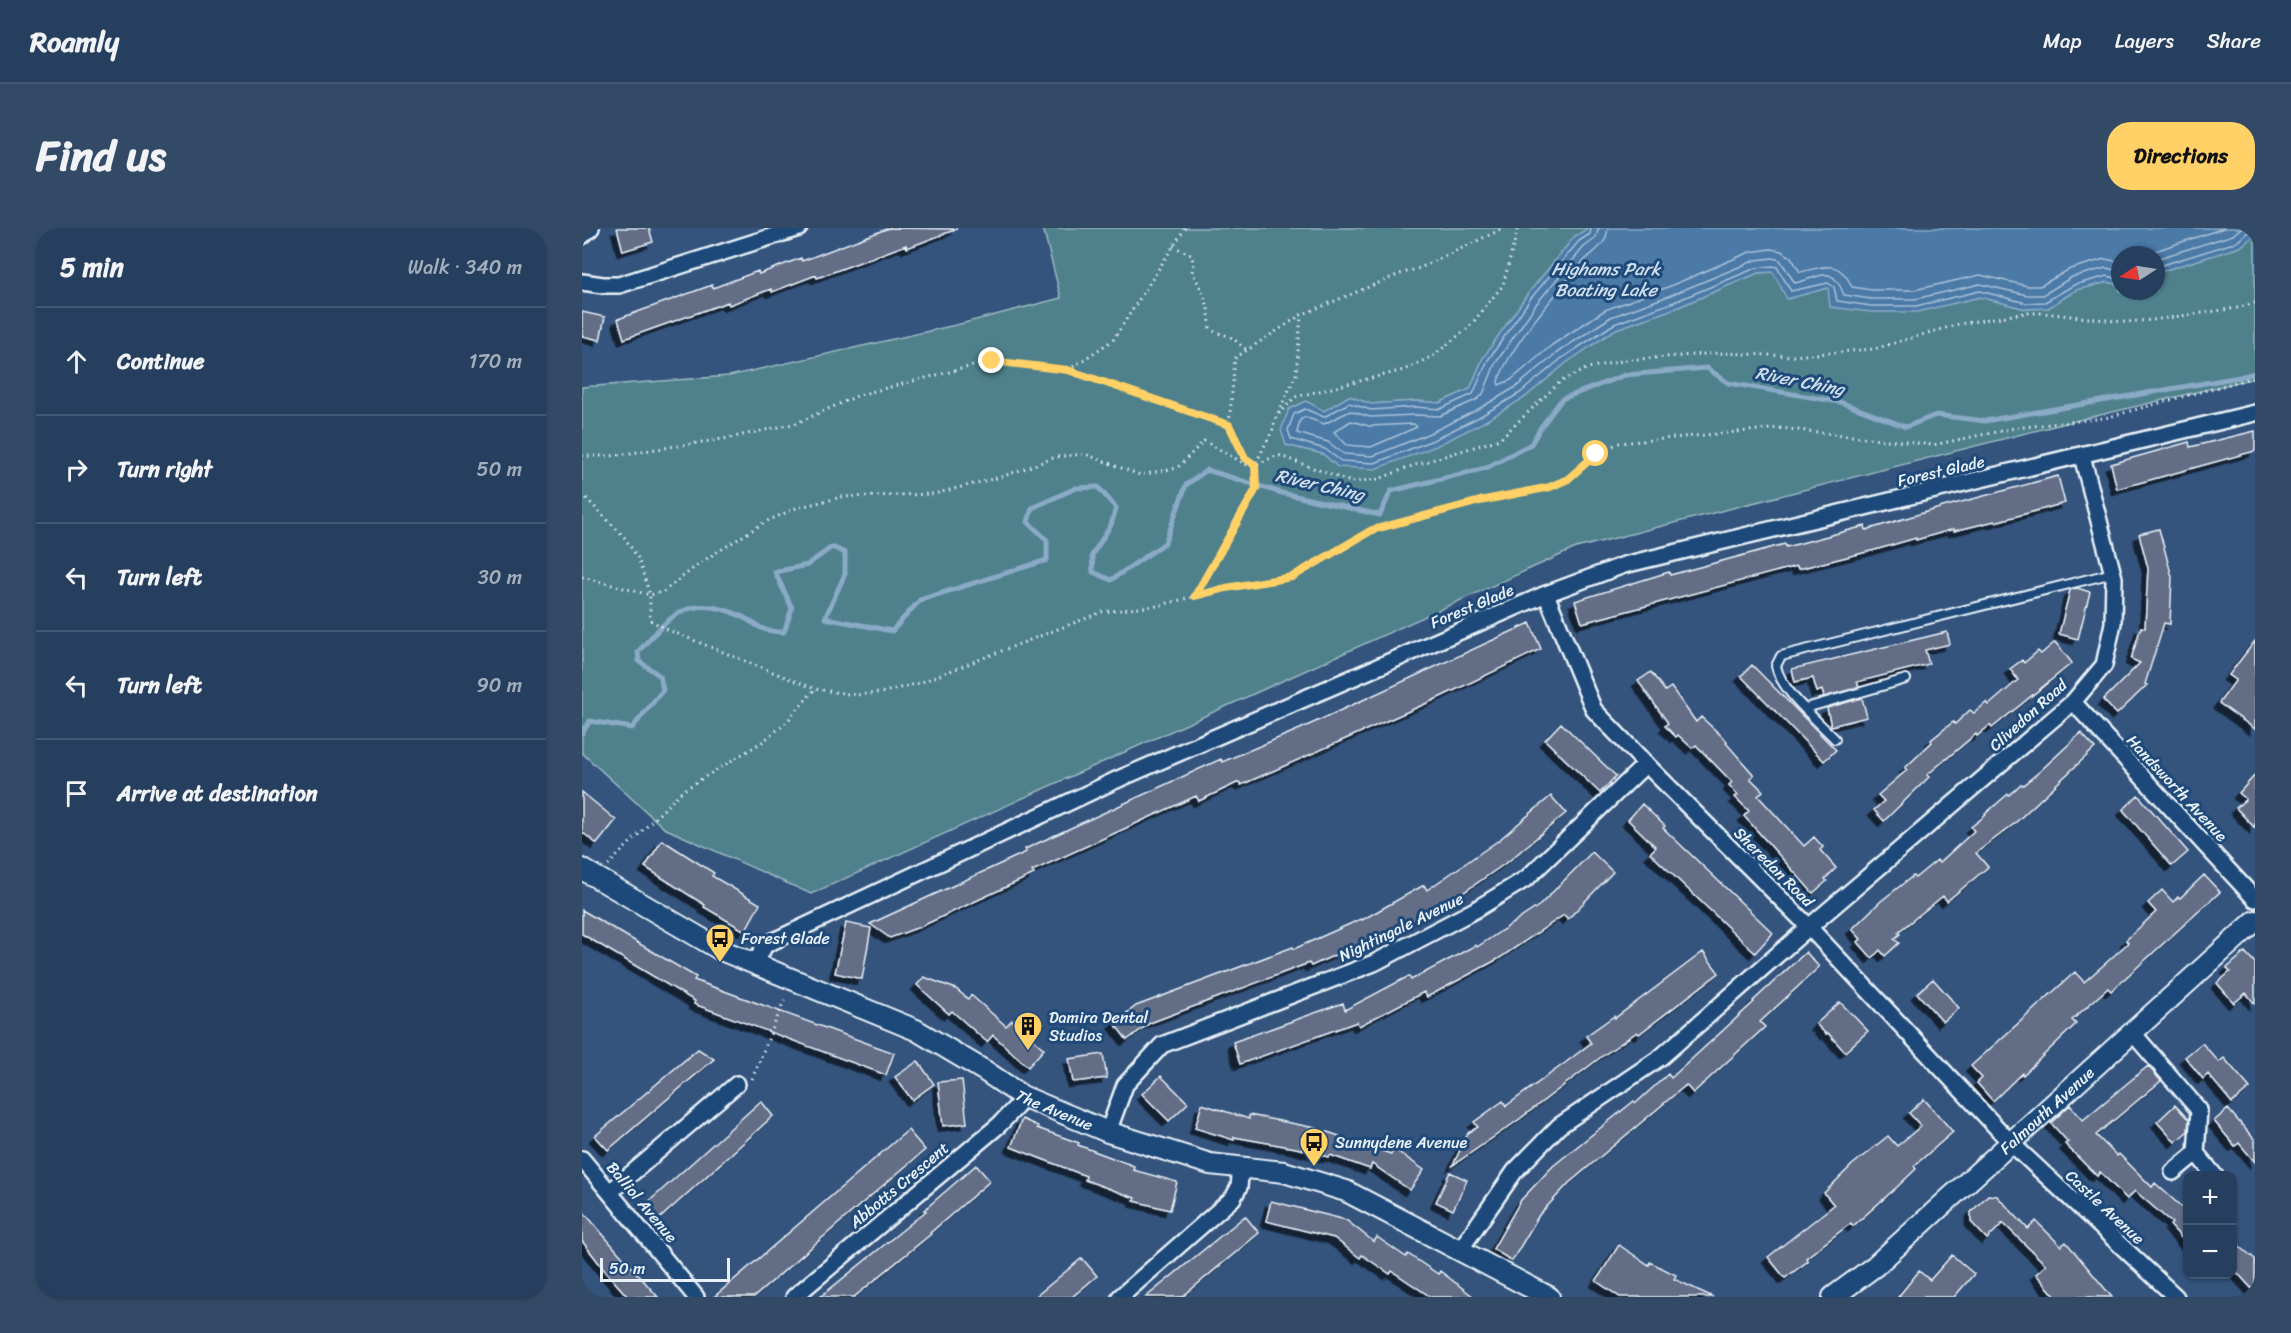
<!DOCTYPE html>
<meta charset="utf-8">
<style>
:root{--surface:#273f5e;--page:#334a67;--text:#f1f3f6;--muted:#a4afbc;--line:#435873;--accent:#ffd166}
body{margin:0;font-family:Sriracha,sans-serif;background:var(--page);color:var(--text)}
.controls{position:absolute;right:18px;bottom:18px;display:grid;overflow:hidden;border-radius:12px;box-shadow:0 2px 4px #0004}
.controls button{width:54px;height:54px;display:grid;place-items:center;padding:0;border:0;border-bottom:2px solid var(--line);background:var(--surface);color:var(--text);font:30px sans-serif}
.compass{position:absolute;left:1529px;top:18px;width:54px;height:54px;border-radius:50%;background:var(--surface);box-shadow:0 2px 4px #0004;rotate:258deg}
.scale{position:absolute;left:18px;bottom:15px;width:130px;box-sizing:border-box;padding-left:6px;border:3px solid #e8f1f8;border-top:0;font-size:16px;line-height:21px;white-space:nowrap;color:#e8f1f8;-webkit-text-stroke:4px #1f4a7a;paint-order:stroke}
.stop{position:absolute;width:18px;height:18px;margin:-14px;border:4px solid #ffd166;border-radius:50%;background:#fff}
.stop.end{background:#ffd166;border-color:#fff;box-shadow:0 2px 6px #0008}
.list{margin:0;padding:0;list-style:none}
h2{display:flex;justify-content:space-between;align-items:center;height:78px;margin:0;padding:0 24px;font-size:26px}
h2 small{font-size:20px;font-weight:400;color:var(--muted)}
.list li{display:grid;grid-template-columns:39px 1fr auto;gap:18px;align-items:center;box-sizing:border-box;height:108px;padding:0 24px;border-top:2px solid var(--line)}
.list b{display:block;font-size:22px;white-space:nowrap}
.list em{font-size:20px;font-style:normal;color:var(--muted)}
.icon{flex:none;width:33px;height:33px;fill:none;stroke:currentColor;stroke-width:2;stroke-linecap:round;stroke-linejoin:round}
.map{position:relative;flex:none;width:1673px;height:1069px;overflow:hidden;border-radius:24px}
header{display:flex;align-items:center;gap:36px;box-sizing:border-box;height:84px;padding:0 30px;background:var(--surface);border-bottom:2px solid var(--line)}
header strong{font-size:28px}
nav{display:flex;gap:33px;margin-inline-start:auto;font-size:21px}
.intro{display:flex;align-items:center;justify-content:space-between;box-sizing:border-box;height:144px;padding:0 36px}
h1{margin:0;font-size:42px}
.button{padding:15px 27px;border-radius:24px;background:var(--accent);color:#111;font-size:21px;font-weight:700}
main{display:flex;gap:36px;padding:0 36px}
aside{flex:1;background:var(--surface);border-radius:24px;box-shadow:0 2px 4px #0004}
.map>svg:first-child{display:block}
.green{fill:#50818c;stroke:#9cb9c2;stroke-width:1.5}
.water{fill:#4b7aa7;stroke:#8aaac7;stroke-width:1.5}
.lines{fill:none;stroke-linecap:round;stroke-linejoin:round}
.shore{stroke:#a9c1d8;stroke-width:1.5}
.stream{stroke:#8aaac7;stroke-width:5}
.building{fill:#646d86;stroke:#e8f1f8;stroke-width:1.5;filter:url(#shadow)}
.service-casing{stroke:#e8f1f8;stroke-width:12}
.minor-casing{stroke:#e8f1f8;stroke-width:20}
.tertiary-casing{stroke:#e8f1f8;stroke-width:24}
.path{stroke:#e8f1f8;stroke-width:3;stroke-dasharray:1.5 4.5;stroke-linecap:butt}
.service{stroke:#1f4a7a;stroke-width:8}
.minor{stroke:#1f4a7a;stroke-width:15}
.tertiary{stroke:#1f4a7a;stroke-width:20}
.route{stroke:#ffd166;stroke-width:8}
.labels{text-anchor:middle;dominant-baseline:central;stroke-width:6;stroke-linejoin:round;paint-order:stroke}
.street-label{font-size:16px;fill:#e8f1f8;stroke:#1f4a7a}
.poi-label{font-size:16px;fill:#e8f1f8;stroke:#1f4a7a;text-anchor:start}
.water-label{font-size:18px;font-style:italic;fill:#d0dfec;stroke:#1f4a7a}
</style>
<header>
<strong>Roamly</strong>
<nav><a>Map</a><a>Layers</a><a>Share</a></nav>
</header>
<div class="intro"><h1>Find us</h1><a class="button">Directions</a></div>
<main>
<aside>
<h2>5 min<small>Walk · 340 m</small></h2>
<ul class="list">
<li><svg class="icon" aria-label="ahead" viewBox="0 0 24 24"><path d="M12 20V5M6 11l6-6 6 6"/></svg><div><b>Continue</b></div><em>170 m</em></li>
<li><svg class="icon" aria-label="right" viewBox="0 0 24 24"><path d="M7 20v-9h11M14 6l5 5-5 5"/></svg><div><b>Turn right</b></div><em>50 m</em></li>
<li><svg class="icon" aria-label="left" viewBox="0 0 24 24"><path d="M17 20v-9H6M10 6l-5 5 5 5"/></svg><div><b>Turn left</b></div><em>30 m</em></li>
<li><svg class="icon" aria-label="left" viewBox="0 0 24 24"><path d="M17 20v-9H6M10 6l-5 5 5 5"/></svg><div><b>Turn left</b></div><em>90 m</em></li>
<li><svg class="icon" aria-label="arrive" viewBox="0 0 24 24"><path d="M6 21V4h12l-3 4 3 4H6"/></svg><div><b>Arrive at destination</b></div></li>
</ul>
</aside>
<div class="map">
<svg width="1673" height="1069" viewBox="0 0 1673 1069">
<defs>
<filter id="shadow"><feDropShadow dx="-5.5" dy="5.5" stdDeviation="0" flood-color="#0009"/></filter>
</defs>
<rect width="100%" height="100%" fill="#34547e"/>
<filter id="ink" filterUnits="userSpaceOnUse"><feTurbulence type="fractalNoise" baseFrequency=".0167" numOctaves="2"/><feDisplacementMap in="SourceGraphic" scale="12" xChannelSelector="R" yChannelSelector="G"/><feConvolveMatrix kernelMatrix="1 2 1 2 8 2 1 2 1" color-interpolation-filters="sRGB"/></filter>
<g filter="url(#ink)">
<path class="green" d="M461,0H1007L993,8L945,67L901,130L888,161L857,175L834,173L789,176L767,168L742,183L724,174L704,217L741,226L756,239L942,170L984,135L1034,101L1094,80L1176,45L1191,44L1246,60L1368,76L1398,69L1444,81L1466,80L1494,62L1526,54L1538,57V63H1574V45L1658,19L1673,7V150L1472,198L994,320L229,666L82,600L0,525V159L147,148L378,96L479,70Z"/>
<path class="water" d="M1007,0H1673V7L1658,19L1574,45V27H1538V57L1526,54L1494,62L1466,80L1444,81L1398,69L1335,84H1289L1248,79L1246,60L1205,71L1191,44L1176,45L1094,80L1034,101L984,135L942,170L900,195L854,218L793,241L756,239L741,226L704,217L699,202L707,181L724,173L742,183L767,168L789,176L834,173L857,175L888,161L901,130L945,67L993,8Z"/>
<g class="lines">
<path class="shore" d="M1009,0L1008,6L997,13L949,70L906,132L891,166L858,181L833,179L789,182L767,175L742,189L723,181L712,186L706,202L709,211L743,221L759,233L793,235L851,212L897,189L938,165L980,130L1032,96L1092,74L1174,40L1190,38L1195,39L1209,63L1246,55L1252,59L1255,73L1289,78H1334L1398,63L1444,75L1463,74L1492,57L1525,48L1538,51
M1017,0L1013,11L1002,19L955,75L913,136L901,166L896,171L858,188L833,187L788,189L768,183L742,196L723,189L718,192L715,205L746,214L762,226L791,228L848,205L893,183L934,159L976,124L1029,89L1089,67L1174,32L1191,30L1198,32L1213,55C1240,49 1250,35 1262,67L1289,71H1333L1398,56L1445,67H1461L1490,49L1524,40L1538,43
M1026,0C1025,5 1025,9 1022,13C1018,21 1006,28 999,36C972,69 931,114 916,153L917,157L929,152L970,117L1023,82L1086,59L1168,24L1189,21L1199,23L1209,29L1218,44C1243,39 1257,30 1270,59L1290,62H1332L1398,47L1446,58H1458L1488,41L1523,31L1538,34
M1561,27L1642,0
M1574,31L1651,7L1659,0
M1574,39L1655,14L1667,3L1673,2
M769,193L787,198L832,196L835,199L789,219L765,217L752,204Z"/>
<path class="stream" d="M0,505L8,493L50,500L81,462L78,448L57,433L56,424C89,387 107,364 159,388C178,398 178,404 202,404L210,380L193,344L225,337L250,319L263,325V346L243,390L310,403L338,372L465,332V312L446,294L450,280L494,260L516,259L534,280L529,297L510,327L511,344L529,352L583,315L604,257L625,242L700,265L798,287L809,263L904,240L949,216L959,199L980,171L1043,147L1125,140L1146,155L1258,174L1324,199L1354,187L1403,193L1658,149L1673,145"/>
</g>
<path class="building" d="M35,0H67L71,14L41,23Z
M307,0L375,1L325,20L324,17L235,50L234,47L190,64L189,61L147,77L146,74L42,111L36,91L130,57L131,60L176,43L177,46L219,30L220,33Z
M0,84L23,89L18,112L0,108Z
M1673,203V223L1535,261L1529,236L1607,214L1608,219Z
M1476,248L1483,275L1413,294V293L1372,303V301L1334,312V310L1293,322L1216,341L1215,338L1000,395L993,373L1087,344L1088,347L1203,316L1204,319L1283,298L1284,302L1361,279Z
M1577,301L1590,349L1588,396L1582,395L1563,456L1565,457L1535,486L1521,472L1558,435L1549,431L1559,399L1563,400L1566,340L1557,306Z
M1495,360L1508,364L1496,411L1477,406L1488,362Z
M948,395L959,421L852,472L659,557L657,554L617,573L614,568L450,643L452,646L340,698L308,710L288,696L444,624L443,621L639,531L640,534L718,501Z
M1365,404L1368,416L1343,422L1347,436L1275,454L1277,459L1242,469L1240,462L1235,464L1231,450L1213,454L1210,441Z
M1673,413V501L1637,475L1654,452L1647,447Z
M1473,414L1490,435L1410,500L1408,497L1395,508L1394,506L1345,547L1347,549L1302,593L1292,582L1302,573L1296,567L1325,542L1323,540L1350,514L1349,512L1371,494L1373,496L1388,482L1392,485L1405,474L1407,477L1436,452L1428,441L1440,432L1442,435L1456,423L1459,426Z
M1170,437L1254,522L1242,533L1159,448Z
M1069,444L1083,463L1089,459L1114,494L1119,489L1145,513L1144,515L1172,547L1168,550L1181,563L1176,568L1222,618L1232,609L1241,619L1238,622L1254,640L1243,651L1245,653L1231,665L1162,588L1167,583L1153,569L1156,567L1147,557L1150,554L1114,517L1110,520L1096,507L1094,509L1083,498L1086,495L1056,453Z
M1280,470L1285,489L1249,498L1245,480Z
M979,495L1034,548L1018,565L963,512Z
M1499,505L1513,520L1432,596L1394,625L1406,639L1365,673L1361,668L1316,704L1318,706L1312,711L1317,715L1303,728L1298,722L1290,730L1276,714L1279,711L1270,701L1299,673L1331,648L1333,650L1355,632L1357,635L1392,603L1389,599L1404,587L1403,586L1426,566L1427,567L1439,556L1441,557L1457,544Z
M1673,547V600L1654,580L1664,571L1657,565Z
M0,564L34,592L15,616L0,604Z
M1556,567L1606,624L1590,638L1541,582Z
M969,568L984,585L928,632L862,678L861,675L798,710L797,707L729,738L727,735L568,795L545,812L532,795L554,778L711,719L712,721L779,691L780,692L842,657L845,662L917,612Z
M1060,576L1083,598L1081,600L1191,705L1173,725L1068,625L1074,619L1046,592Z
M80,612L132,645L130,648L178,676L163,703L122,679L123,677L63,639Z
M1010,624L1031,644L986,691L982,687L916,731L845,769L842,764L777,798L775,794L658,836L651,814L761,775L763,782L827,748L829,752L894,717L895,719L958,677Z
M1622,647L1638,664L1529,763L1526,760L1490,792L1494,796L1441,847L1440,845L1411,873L1395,855L1400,850L1389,838L1493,744L1502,754L1525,734L1546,715L1544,712L1574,684L1566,675L1580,662L1591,674L1596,669L1598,670Z
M0,682L114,749L112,752L312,825L304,847L112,776L113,773L0,706Z
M264,695L289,700L280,751L253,745Z
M1121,724L1137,745L1057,806L1055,804L1019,829L935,893L871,937L886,905L896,899L892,894L921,873L924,878L983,835L1009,815L1004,808L1032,788L1033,790Z
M1224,724L1237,739L1178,794L1183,799L1111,865L1104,857L987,955L957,987L930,1033L911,1021L939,972L971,938L1052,873L1054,875L1086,846L1089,850L1172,774L1171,773Z
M1663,724L1673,735V776L1664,765L1652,775L1635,755L1648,744L1645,740Z
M342,749L374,761L386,771L389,767L424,798L430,792L462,821L446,839L411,807L405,814L370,783L367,786L335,757Z
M1351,751L1377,780L1361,794L1335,765Z
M1258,774L1286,803L1263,824L1246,805L1244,806L1234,796Z
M1620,815L1637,834L1642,830L1668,860L1650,875L1626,846L1621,851L1603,829Z
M116,821L132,831L26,922L13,908Z
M521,826L525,850L491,854L487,831Z
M336,833L352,856L330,872L313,849Z
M1566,838L1579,853L1514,907L1535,928L1537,926L1570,959L1573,955L1603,982L1605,980V1016L1588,997L1590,995L1553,963L1545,971L1518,944L1515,948L1483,916L1486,914L1469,895L1488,877L1501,892Z
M579,848L606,875L587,893L560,866Z
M380,852L385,895L361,898L356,854Z
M1342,871L1371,904L1332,938L1334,941L1315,959L1271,998L1269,995L1224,1030L1226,1033L1203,1050L1186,1029L1252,977L1242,965L1270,937L1306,908L1315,918L1339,898L1327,885Z
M179,873L191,888L76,992L63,977Z
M620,876L667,891V887L734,900L809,926L812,921L842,942L828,962L790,936L788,941L748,927L747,929L714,920L652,909V912L613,900Z
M1593,877L1607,892L1606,903L1593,914L1575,894Z
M1646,881L1673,912V934L1657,915L1653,918L1632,893Z
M440,891L456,898L455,900L497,915L496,917L552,938L551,942L595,954L588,982L552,973L553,970L503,952L504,948L429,919Z
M326,902L343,922L278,977L172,1069H132Z
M394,937L408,953L348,1005L349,1006L272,1069H238L344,983L342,982Z
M868,944L885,952L871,982L854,974Z
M1406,967L1415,968L1446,1001L1454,993L1479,1018L1484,1014L1530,1069H1474L1454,1046L1464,1037L1421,995L1405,1011L1389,994V984Z
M689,973L764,992L792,1014L795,1009L824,1029L826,1026L856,1046L858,1043L892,1069H849L810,1043L808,1046L780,1027L778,1030L752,1010L684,993Z
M0,982L36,1024L76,1069H46L24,1044L0,1013Z
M663,988L677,1005L600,1069H564Z
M1650,1012L1673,1031V1064L1650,1039Z
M1037,1017L1067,1037L1068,1034L1094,1047L1092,1051L1131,1069H1038L1014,1053Z
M1370,1027L1392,1046L1372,1069H1316L1337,1043L1348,1052Z
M500,1030L515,1048L490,1069H453Z"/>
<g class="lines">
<g class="service-casing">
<path id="service" d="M1224,480L1324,451
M1253,511C1235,492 1199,463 1194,438L1199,428L1531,345"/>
</g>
<g class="minor-casing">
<path id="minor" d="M0,8L9,0
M0,54L21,57H37L217,0
M964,366L1012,482L1064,536L1227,699L1429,915L1594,1069
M1491,474L1673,671
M173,736L183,717L532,553L964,366L1042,337L1673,185
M1550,804L1617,882L1614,925L1633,948
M526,904L543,857L580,817L792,735L893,682L945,650L1064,536
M0,931L114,1069
M1591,944L1614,925
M29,963L155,856
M878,1022L933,943L977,898L1079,829L1227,699L1491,474L1522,437L1531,395L1532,350L1500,228
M212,1069L417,897L434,879L440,868
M538,1069L651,970L657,959L659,940"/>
</g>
<g class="tertiary-casing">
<g id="tertiary">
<path id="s1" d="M0,641L139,722L334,802L403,843L440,868L526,904L628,936L702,944L764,963L967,1069"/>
<path id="s2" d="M1251,1069L1293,1038L1673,693"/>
</g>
</g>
<path class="path" d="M591,18L609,27L612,36L610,44C621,63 628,77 628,100C635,107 642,105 650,110C655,113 658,118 666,122
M486,142L531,112L603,0
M696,185L714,147L719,88
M0,228H29L147,210L215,195L277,167L410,133L486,142L647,197
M671,236L663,230L647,197L653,130L719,87L818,46L838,40L922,0
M0,266L42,309L56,330L68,367L81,364L118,335L183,294L214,280L260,269L352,266L422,248L474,229L503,226L558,247L595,240L622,213L665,237H673L696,227L769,254L797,251L827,239L918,211L978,154L1006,140L1044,132L1137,125L1211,128L1292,121L1377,96L1443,85H1462L1542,94L1571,92L1655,80L1673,75
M0,349L68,367V392L86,402L233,461L273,467L298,465L337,455L520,384L575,378L644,360L709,349L790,302L898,273L968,259L986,251L1014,226L1037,215L1198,200L1351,217L1433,200L1523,190L1673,149
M613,368L674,261L673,237L691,201L694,189L713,169L822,142L851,128L888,98L921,57L936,0
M26,637L100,563L180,514L203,496L233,461
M170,851L204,768"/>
<use href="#service" class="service"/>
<use href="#minor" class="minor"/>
<use href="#tertiary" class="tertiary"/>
</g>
</g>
<g class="lines" filter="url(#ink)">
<path class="route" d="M410,133L486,142L647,197L663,230L673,237L674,261L613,368L644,360L710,349L790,302L898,273L968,259L986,251L1014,226"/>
</g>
<defs>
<g id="bus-pin" transform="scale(1.5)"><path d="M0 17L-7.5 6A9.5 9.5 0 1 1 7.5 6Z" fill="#ffd166" stroke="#1f4a7a"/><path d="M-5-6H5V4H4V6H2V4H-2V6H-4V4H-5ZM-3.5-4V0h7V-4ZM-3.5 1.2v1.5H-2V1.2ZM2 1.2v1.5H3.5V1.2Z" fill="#111"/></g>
<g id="building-pin" transform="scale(1.5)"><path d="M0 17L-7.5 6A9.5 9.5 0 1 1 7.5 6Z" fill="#ffd166" stroke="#1f4a7a"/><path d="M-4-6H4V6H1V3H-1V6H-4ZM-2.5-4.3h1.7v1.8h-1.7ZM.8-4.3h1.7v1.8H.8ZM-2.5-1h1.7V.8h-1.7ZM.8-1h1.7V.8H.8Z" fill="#111"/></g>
</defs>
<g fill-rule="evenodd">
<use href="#bus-pin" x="138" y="710"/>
<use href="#building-pin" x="446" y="798"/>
<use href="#bus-pin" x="732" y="914"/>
</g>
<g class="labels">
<g class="street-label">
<text transform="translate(1359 243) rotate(-13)">Forest Glade</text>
<text transform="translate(890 378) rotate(-23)">Forest Glade</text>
<text transform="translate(1446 487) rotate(-42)">Clivedon Road</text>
<text transform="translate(1595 560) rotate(47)">Handsworth Avenue</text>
<text transform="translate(1192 639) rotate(45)">Sheredan Road</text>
<text transform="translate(819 699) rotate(-26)">Nightingale Avenue</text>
<text stroke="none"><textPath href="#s1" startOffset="532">The Avenue</textPath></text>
<text stroke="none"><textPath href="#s2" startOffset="284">Falmouth Avenue</textPath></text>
<text transform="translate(317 957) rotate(-40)">Abbotts Crescent</text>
<text transform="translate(60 974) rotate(50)">Balliol Avenue</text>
<text transform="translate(1523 979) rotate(43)">Castle Avenue</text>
</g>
<g class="poi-label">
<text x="159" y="710">Forest Glade</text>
<text x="467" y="789">Damira Dental<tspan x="467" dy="18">Studios</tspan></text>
<text x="753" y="914">Sunnydene Avenue</text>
</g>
<g class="water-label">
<text x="1024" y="41">Highams Park<tspan x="1024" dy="21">Boating Lake</tspan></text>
<text transform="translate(1218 153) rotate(11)">River Ching</text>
<text transform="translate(738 257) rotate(13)">River Ching</text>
</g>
</g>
</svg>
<div class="controls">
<button>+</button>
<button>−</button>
</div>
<svg class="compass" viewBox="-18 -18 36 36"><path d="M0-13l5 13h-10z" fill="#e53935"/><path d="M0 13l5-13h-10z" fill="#a4afbc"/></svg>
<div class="scale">50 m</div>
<div class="stop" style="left:1014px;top:226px"></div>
<div class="stop end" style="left:410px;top:133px"></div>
</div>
</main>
